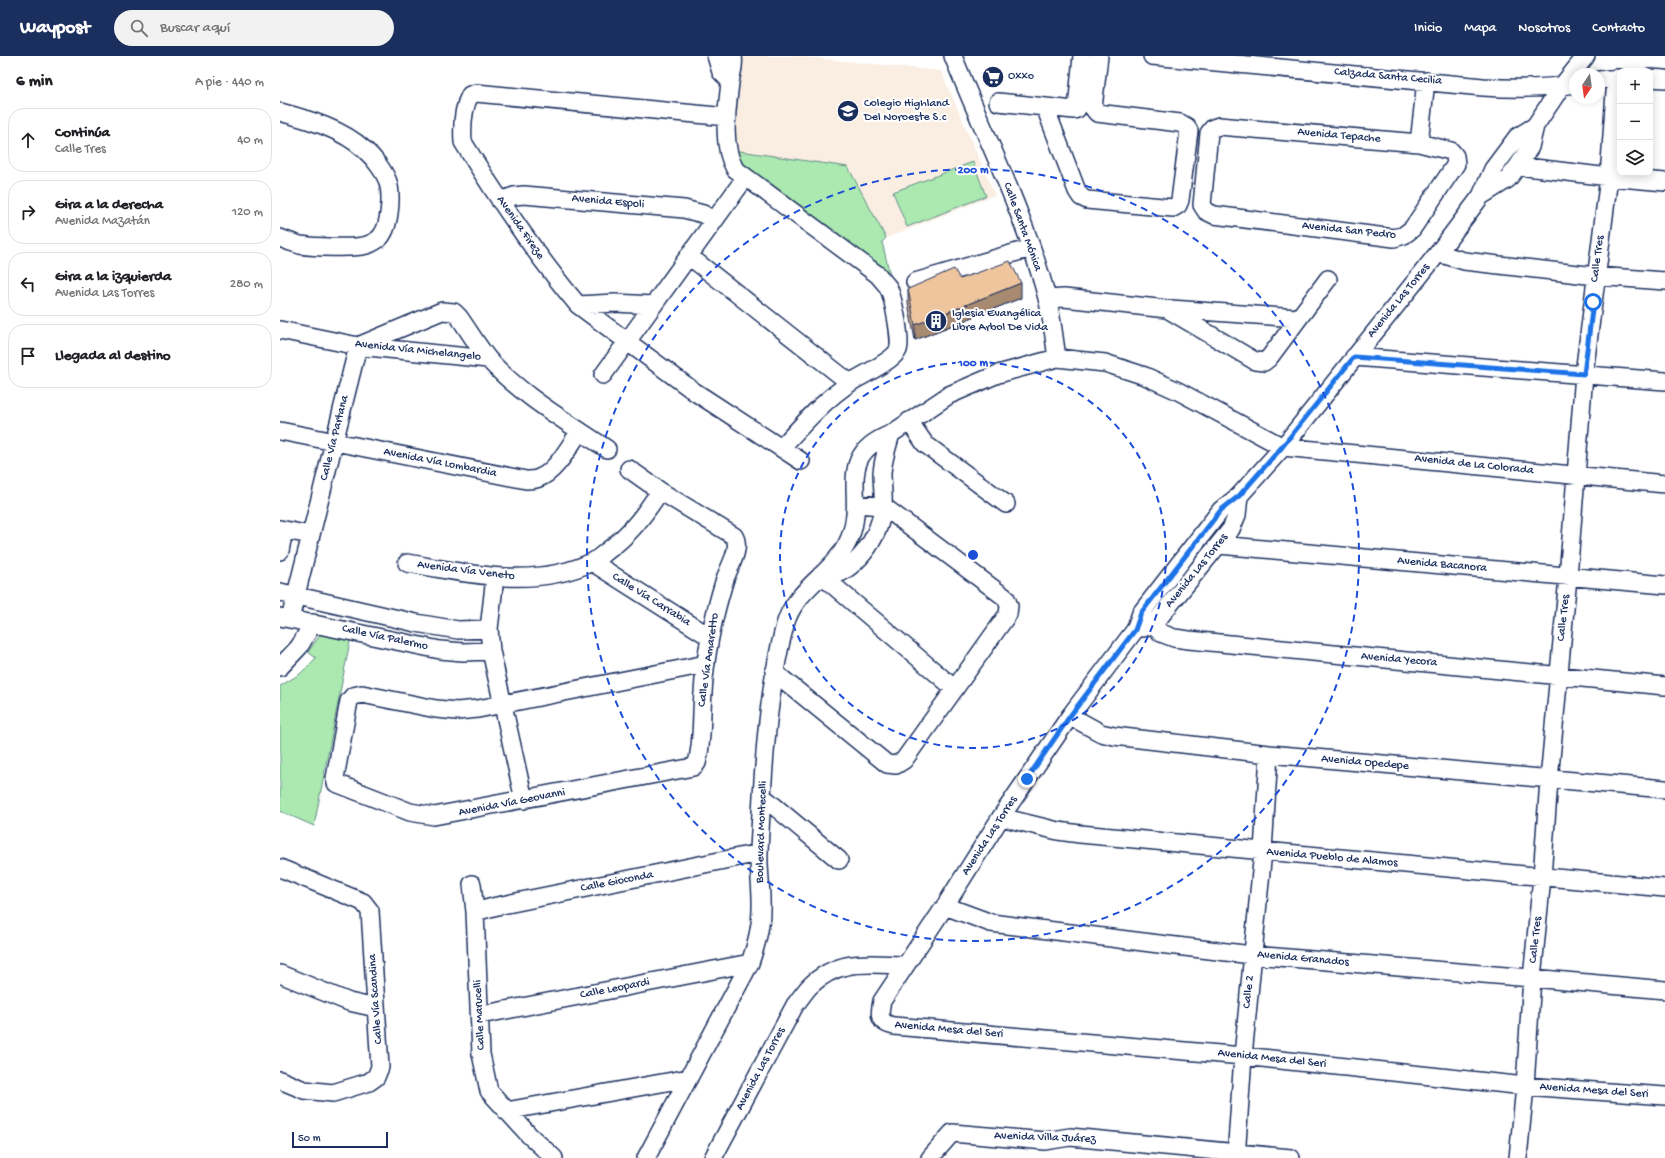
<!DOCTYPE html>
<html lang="es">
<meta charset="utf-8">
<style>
:root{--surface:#fff;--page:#f2f2f2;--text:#202124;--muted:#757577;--line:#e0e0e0;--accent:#1b2f5e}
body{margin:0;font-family:"Gochi Hand",sans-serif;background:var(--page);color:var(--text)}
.controls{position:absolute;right:12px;top:12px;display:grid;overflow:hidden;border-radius:8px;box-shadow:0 2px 10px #0003}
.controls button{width:36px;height:36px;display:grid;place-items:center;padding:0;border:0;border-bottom:1px solid var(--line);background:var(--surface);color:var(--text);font:20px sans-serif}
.compass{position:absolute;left:1289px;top:12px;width:36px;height:36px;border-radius:50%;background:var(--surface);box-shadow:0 2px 10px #0003;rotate:193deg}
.scale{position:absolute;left:12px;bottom:10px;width:96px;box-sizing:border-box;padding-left:4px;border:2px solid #1b2f5e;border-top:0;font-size:11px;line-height:14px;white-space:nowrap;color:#1b2f5e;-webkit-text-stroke:3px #fff;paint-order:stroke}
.stop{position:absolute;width:12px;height:12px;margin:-9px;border:3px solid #1a73e8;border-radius:50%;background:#fff}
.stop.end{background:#1a73e8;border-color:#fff;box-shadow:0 1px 4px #0008}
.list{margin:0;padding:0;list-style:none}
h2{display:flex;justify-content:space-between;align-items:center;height:52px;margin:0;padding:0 16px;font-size:17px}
h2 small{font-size:13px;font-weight:400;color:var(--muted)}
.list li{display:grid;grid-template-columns:26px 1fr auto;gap:12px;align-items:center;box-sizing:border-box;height:64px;margin:0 8px 8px;padding:0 8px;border:1px solid var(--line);border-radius:16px}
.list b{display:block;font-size:15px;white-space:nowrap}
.list p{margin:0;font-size:13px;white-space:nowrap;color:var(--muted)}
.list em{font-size:13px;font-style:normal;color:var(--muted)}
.icon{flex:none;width:22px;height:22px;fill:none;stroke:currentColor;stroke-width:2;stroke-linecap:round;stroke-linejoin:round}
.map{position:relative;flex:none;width:1385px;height:1102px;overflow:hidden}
header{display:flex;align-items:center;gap:24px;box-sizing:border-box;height:56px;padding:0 20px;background:var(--accent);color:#fff}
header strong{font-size:19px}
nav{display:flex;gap:22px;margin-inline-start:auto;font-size:14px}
.search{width:280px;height:36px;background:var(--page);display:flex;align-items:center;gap:10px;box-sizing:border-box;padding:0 14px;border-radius:22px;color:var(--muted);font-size:15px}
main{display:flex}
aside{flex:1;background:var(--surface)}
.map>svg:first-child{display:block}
.built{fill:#faeee2}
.green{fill:#abe9b0;stroke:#638c87}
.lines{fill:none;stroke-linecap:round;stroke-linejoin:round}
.minor-casing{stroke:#1b2f5e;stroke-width:20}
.minor{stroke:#fff;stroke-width:17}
.wall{fill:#cea988;stroke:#1b2f5e}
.shaded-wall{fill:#a78a6f;stroke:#1b2f5e}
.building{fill:#efc59e;stroke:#1b2f5e}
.route{stroke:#1a73e8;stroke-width:5}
.ring{fill:none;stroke:#1d4ed8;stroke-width:2;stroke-dasharray:7 5}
.labels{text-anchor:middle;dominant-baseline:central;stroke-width:4;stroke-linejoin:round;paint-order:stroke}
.poi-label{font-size:12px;fill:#1b2f5e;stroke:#fff;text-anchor:start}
.street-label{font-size:12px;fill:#1b2f5e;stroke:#fff}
.centre{fill:#1d4ed8;stroke:#fff;stroke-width:2}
.ring-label{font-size:12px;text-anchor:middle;font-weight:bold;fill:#1d4ed8;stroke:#fff;stroke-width:4;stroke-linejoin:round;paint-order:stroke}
</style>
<header>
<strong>Waypost</strong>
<div class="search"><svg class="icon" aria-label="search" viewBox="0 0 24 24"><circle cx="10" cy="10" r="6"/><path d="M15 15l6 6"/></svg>Buscar aquí</div>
<nav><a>Inicio</a><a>Mapa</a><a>Nosotros</a><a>Contacto</a></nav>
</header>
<main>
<aside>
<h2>6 min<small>A pie · 440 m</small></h2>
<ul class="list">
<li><svg class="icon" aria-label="ahead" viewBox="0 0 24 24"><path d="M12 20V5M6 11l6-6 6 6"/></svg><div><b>Continúa</b><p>Calle Tres</p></div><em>40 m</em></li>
<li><svg class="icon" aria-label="right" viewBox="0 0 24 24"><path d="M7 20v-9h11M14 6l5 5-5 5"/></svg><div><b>Gira a la derecha</b><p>Avenida Mazatán</p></div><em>120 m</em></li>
<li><svg class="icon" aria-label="left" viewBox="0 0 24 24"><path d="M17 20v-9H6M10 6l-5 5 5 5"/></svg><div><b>Gira a la izquierda</b><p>Avenida Las Torres</p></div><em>280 m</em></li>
<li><svg class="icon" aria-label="arrive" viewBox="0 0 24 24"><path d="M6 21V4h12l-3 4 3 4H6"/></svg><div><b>Llegada al destino</b></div></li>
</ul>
</aside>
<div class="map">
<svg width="1385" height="1102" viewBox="0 0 1385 1102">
<rect width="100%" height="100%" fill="#fff"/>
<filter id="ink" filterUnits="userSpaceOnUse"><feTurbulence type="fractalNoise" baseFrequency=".025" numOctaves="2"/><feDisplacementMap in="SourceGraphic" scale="8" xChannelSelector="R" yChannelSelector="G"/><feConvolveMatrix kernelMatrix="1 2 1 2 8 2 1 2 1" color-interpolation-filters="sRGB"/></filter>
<g filter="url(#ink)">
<path class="built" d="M462,0H516L661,15L715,139L606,182L568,111L453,94Z"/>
<path class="green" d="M453,94L568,111L606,182L602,186L610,219L468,116Z
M693,106L706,140L627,171L613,136Z
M43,575L71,580L34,770L0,755V630L20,618L36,602L28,596Z"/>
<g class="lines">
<g class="minor-casing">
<path id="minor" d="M436,0L441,16L450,25
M453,0C455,12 451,17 450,27C447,54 441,89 455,113L598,219C601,223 605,227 608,231C613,240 622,285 618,294C614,304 583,319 573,325C546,342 523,368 502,391
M673,0C705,80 745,158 767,242C772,261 774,282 777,302
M872,0L1203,31C1233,33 1265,33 1295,28
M1370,22L1385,23
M1319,24L1340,22
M718,46L794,54L797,53L802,0
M765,51L797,135L801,141L807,144L893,152L898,149L900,144L909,75L907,71L900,67L817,57L813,52L819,0
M0,56C30,64 62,73 85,94C94,102 104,115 108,126C112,139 110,168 102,179C100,183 91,188 87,189C74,193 33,191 20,189C13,187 7,185 0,182
M447,61L196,37L190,39C183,52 182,71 183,86C218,143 255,198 298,249L415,336L521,405
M939,70L1139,87L1171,95L1175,100L1176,108L1132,173L1124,179L1114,182L934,159L926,155L922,149L929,77L933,72Z
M1255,70L1237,81L1213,113L1201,140L1158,197L1003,391L959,440L941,454L861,557L855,574L790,660L721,761L665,850L602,945C599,958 598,967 614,970L963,1000L1245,1030L1385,1040
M1139,87L1146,25
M1238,110L1329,121L1385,126
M1201,140L1228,123L1238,110L1250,91L1255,70L1281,31L1306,0
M220,145L234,140L244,139L404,153L423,158L434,165
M1158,197L1184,205L1316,220L1385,225
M409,200L570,327
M635,226L751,192
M767,243L784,242L887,253L975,305L984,306L989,302L1048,223
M298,249L335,247L373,249
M891,253L1018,262
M0,274L78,290L208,303
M1074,301L1385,325
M323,319L465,122
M629,365L645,388L726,448
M0,375L246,424C250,424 255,424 259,422C276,416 290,389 300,375
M349,413L380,435L454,480C462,493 448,512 444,526C433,562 425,599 423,637C421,659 423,685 417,707L413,711L408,712L154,760L130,756L56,727L55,722L69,645L73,640L82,638L156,653L177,655L198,653L426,608
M0,473L30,479
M939,489L1385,529
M0,495L4,474
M312,506L430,581
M127,507C187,517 253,534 312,506C317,504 322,499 326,496C351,477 363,461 380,435
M541,519L675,633
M215,521L209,573L211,595L244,744
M543,524C576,515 599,484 603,451C604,440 602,429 602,417C603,404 607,391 611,378
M0,536L136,567L178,574L209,573
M861,557L881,577L894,582L909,584L1385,630
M0,561L160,594L183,596L211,595
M10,563L78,290L162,255L174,256L179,261C189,275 198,291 209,304C242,340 286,365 327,393
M863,572L874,568L951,473L957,459L959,440
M0,611L19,591L33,567
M494,616L607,708L616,709L624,704L728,558L729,550L726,542L603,450L576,448
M790,660L821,677L834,680L989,698L1385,733
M482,740L559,804
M721,761L778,775L800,778L1385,832
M0,812L83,846L90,855L100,1011L96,1021L89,1026L53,1037L24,1034L0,1024
M192,828L195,856L201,998L209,1035L249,1079L274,1102
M665,850L711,867L879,888L972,899L1252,922L1385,934
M195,856L217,850L479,797
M0,918L69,946L96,952
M200,959L470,907
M226,1055L409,1022
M366,1102L470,907C476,890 481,873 481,854C482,834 478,814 479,794C483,720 486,641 505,569C515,531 556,517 570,481C587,438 553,401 611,378L669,339L718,318L777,302L825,307L865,320L898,335L1003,391L1385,428
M433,1102L515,949C520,943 525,935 530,930C559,902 588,908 624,909
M650,1102L672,1077L765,1085L790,1081L1011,1102
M956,1102L963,1000L983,795L989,698
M1238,1102L1245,1030L1252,922L1262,821L1269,724L1288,521L1304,318L1329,121L1336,22"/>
</g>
<use href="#minor" class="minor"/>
</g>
<path class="wall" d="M628,233L741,242L635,284L628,247Z"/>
<path class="shaded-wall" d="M741,227V242L635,284V269Z"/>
<path class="building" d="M730,205L741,227L635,269L628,233L674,213L680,223Z"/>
</g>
<g class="lines" filter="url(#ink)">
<path class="route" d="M747,723L790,660L855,574L861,557L941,454L959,440L1002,391L1074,301L1304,318L1313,246"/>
</g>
<g class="ring">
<circle cx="693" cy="499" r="193"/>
<circle cx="693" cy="499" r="386"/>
</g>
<defs>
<g id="supermarket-disc" transform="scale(1.15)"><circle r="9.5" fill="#1b2f5e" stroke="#fff"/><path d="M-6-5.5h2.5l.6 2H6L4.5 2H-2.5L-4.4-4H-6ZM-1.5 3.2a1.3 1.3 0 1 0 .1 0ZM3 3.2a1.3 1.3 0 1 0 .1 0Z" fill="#fff"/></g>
<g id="school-disc" transform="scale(1.15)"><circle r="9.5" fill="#1b2f5e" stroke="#fff"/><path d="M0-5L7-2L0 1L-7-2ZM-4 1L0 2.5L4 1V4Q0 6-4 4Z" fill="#fff"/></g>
<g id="building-disc" transform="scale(1.15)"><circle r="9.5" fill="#1b2f5e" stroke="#fff"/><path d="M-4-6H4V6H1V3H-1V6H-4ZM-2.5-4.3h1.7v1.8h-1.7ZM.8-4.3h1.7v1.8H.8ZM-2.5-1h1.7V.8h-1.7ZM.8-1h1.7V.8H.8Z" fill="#fff"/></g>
</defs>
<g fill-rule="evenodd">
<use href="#supermarket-disc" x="713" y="21"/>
<use href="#school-disc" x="568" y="55"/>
<use href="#building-disc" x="656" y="265"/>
</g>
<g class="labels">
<g class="poi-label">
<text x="728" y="21">Oxxo</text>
<text x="584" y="48">Colegio Highland<tspan x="584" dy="14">Del Noroeste S.c</tspan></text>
<text x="672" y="258">Iglesia Evangélica<tspan x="672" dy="14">Libre Arbol De Vida</tspan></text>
</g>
<g class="street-label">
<text transform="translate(1108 21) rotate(5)">Calzada Santa Cecilia</text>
<text transform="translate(1059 80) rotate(5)">Avenida Tepache</text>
<text transform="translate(328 146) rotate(5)">Avenida Espoli</text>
<text transform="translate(742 171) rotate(70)">Calle Santa Mónica</text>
<text transform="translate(240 172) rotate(55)">Avenida Fireze</text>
<text transform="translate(1069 175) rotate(6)">Avenida San Pedro</text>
<text transform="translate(1318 203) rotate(-83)">Calle Tres</text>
<text transform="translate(1119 245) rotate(-51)">Avenida Las Torres</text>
<text transform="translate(138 295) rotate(6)">Avenida Vía Michelangelo</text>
<text transform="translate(55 382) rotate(-76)">Calle Vía Partana</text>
<text transform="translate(160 407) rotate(11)">Avenida Vía Lombardia</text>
<text transform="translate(1194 409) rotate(6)">Avenida de La Colorada</text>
<text transform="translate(1162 509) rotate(5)">Avenida Bacanora</text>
<text transform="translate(186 515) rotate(7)">Avenida Vía Veneto</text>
<text transform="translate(917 515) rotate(-51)">Avenida Las Torres</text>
<text transform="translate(371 544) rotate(32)">Calle Vía Carrabia</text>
<text transform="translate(1284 562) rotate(-84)">Calle Tres</text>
<text transform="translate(105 582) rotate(12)">Calle Vía Palermo</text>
<text transform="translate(429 604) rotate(-82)">Calle Vía Amaretto</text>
<text transform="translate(1119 604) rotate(5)">Avenida Yecora</text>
<text transform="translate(1085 707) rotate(5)">Avenida Opedepe</text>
<text transform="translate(232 747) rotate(-11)">Avenida Vía Geovanni</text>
<text transform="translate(482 776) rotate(-88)">Boulevard Montecelli</text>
<text transform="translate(710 780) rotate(-57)">Avenida Las Torres</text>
<text transform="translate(1052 802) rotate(5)">Avenida Pueblo de Alamos</text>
<text transform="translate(337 826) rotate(-11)">Calle Gioconda</text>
<text transform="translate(1256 884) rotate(-84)">Calle Tres</text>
<text transform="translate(1023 903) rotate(5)">Avenida Granados</text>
<text transform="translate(335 933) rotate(-11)">Calle Leopardi</text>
<text transform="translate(969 936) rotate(-84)">Calle 2</text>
<text transform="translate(96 943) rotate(-94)">Calle Vía Scandina</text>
<text transform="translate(200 959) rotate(-93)">Calle Marucelli</text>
<text transform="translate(669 974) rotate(5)">Avenida Mesa del Seri</text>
<text transform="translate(992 1003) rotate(6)">Avenida Mesa del Seri</text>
<text transform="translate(481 1013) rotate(-62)">Avenida Las Torres</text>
<text transform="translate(1314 1035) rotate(4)">Avenida Mesa del Seri</text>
<text transform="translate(765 1082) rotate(2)">Avenida Villa Juárez</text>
</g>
</g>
<circle cx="693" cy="499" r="6" class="centre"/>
<g class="ring-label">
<text x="693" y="117">200 m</text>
<text x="693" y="310">100 m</text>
</g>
</svg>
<div class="controls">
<button>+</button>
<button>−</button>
<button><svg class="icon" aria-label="layers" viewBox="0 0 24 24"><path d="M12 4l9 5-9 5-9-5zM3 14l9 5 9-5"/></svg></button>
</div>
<svg class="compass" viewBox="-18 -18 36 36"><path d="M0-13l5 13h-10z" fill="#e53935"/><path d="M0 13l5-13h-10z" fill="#757577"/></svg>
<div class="scale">50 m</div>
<div class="stop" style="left:1313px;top:246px"></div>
<div class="stop end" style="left:747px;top:723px"></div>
</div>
</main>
